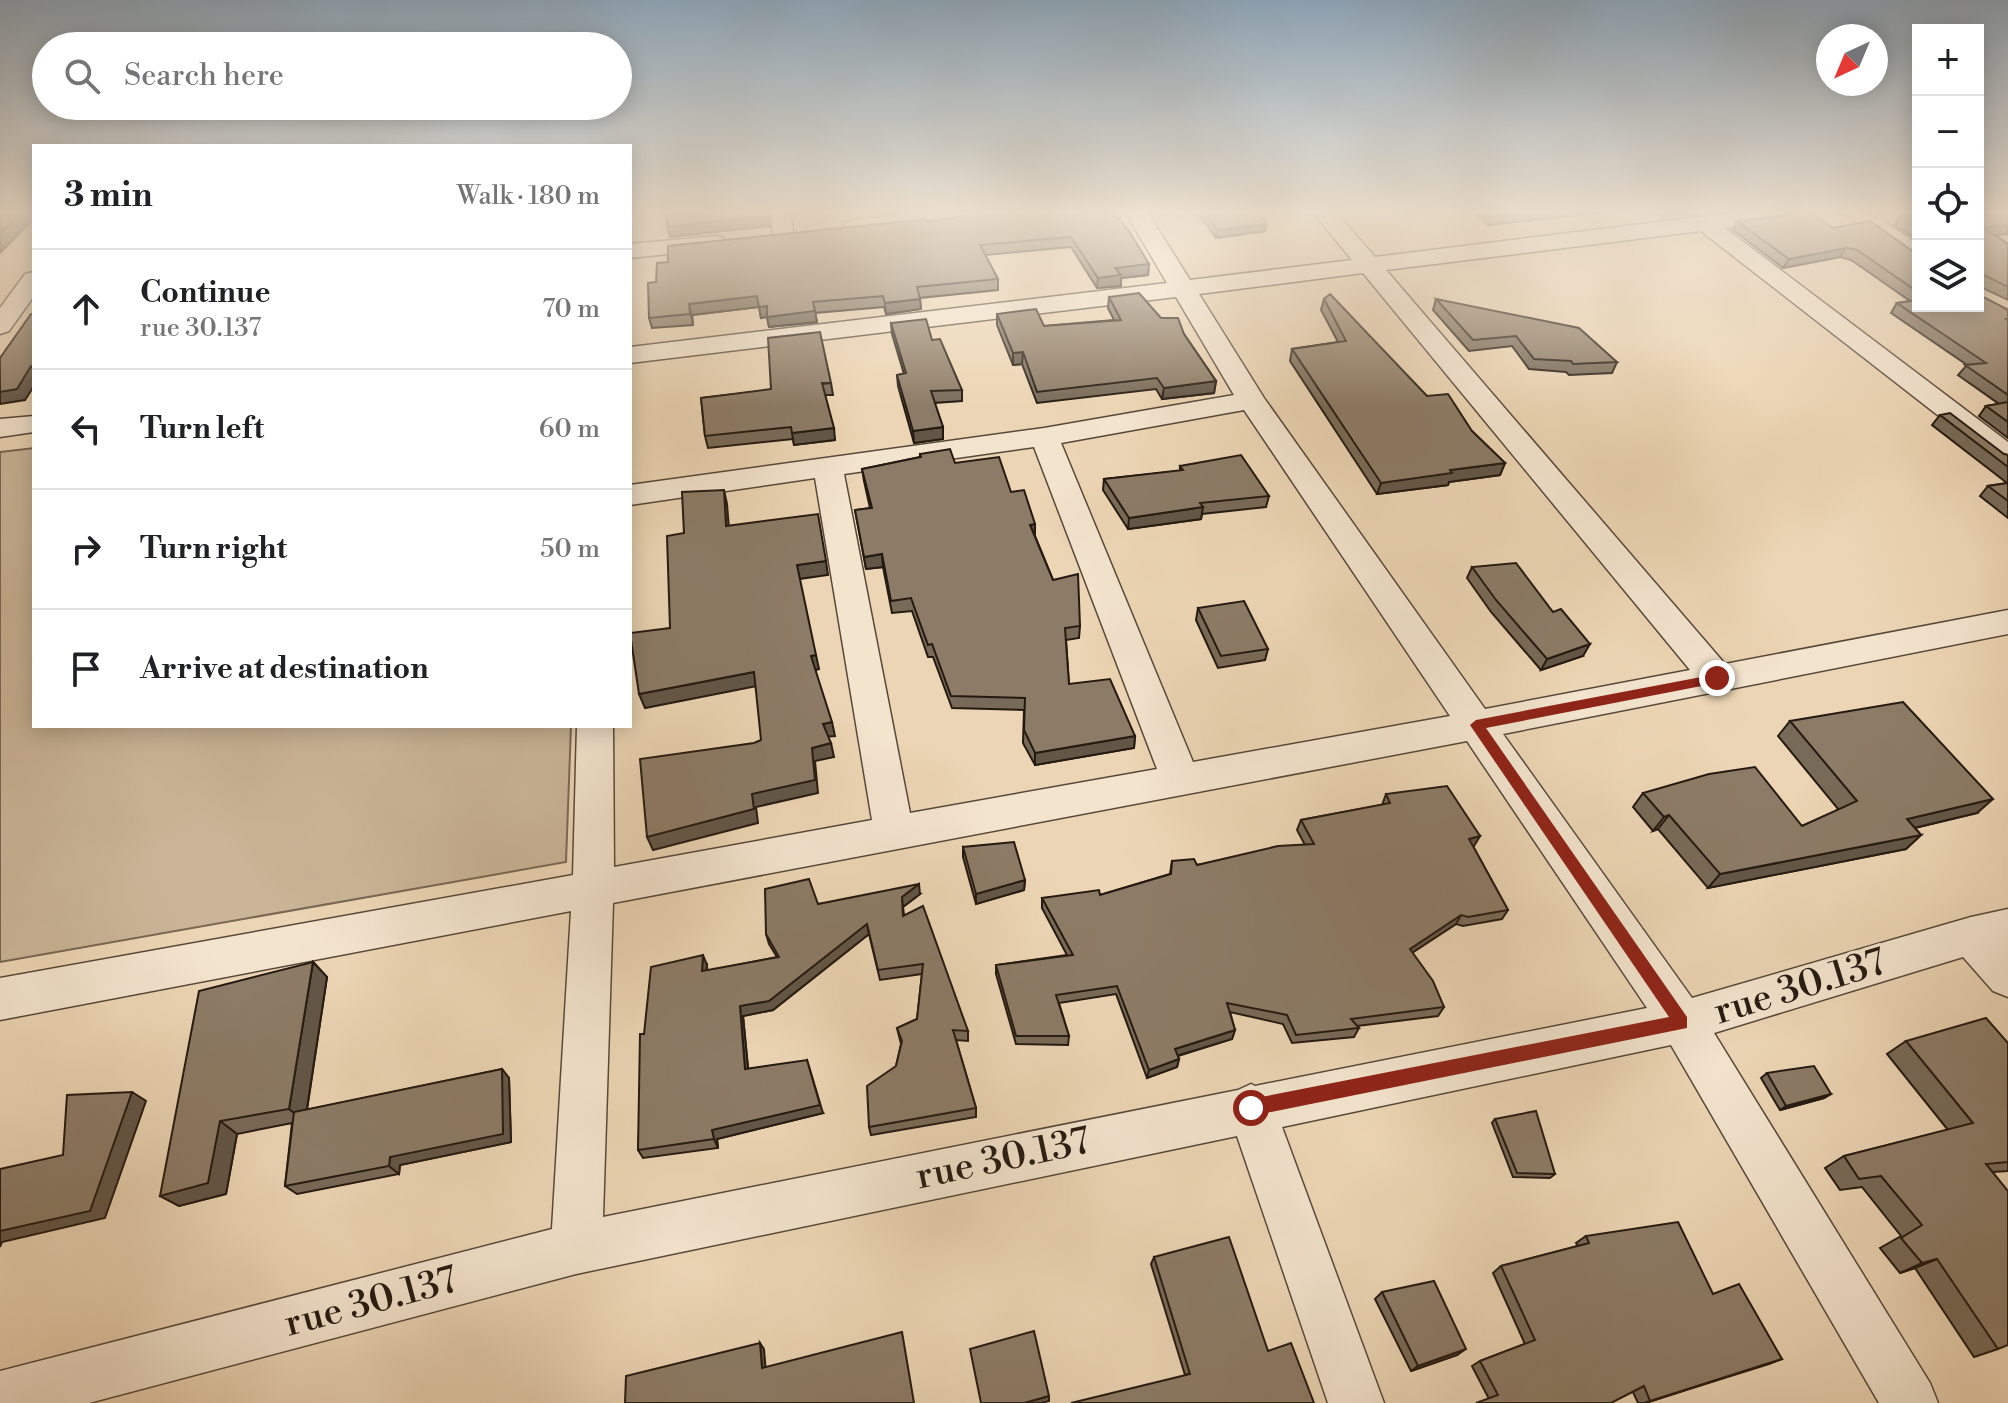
<!DOCTYPE html>
<meta charset="utf-8">
<style>
:root{--surface:#fff;--page:#f6f6f6;--text:#202124;--muted:#757577;--line:#e0e0e0}
body{margin:0;font-family:"Libre Bodoni",serif;background:var(--page);color:var(--text)}
.controls{position:absolute;right:24px;top:24px;display:grid;overflow:hidden;border-radius:0px;box-shadow:0 4px 20px #0003}
.controls button{width:72px;height:72px;display:grid;place-items:center;padding:0;border:0;border-bottom:2px solid var(--line);background:var(--surface);color:var(--text);font:40px sans-serif}
.compass{position:absolute;left:1816px;top:24px;width:72px;height:72px;border-radius:50%;background:var(--surface);box-shadow:0 4px 20px #0003;rotate:224deg}
.stop{position:absolute;width:24px;height:24px;margin:-18px;border:6px solid #8f2418;border-radius:50%;background:#fff}
.stop.end{background:#8f2418;border-color:#fff;box-shadow:0 2px 8px #0008}
.list{margin:0;padding:0;list-style:none}
h2{display:flex;justify-content:space-between;align-items:center;height:104px;margin:0;padding:0 32px;font-size:34px}
h2 small{font-size:26px;font-weight:400;color:var(--muted)}
.list li{display:grid;grid-template-columns:52px 1fr auto;gap:24px;align-items:center;box-sizing:border-box;height:120px;padding:0 32px;border-top:2px solid var(--line)}
.list b{display:block;font-size:30px;white-space:nowrap}
.list p{margin:0;font-size:26px;white-space:nowrap;color:var(--muted)}
.list em{font-size:26px;font-style:normal;color:var(--muted)}
.icon{flex:none;width:44px;height:44px;fill:none;stroke:currentColor;stroke-width:2;stroke-linecap:round;stroke-linejoin:round}
.map{position:relative;flex:none;width:2008px;height:1403px;overflow:hidden}
.search{position:absolute;background:var(--surface);box-shadow:0 4px 20px #0003;left:32px;top:32px;width:600px;height:88px;display:flex;align-items:center;gap:20px;box-sizing:border-box;padding:0 28px;border-radius:44px;color:var(--muted);font-size:30px}
.panel{position:absolute;background:var(--surface);box-shadow:0 4px 20px #0003;left:32px;top:144px;width:600px;height:584px;border-radius:0px}
.map>svg:first-child{display:block}
.green{fill:#cab598;stroke:#786854;stroke-width:2}
.lines{fill:none;stroke-linecap:round;stroke-linejoin:round}
.minor-casing{stroke:#57493a;stroke-width:3}
.minor{fill:#f3e4ce;fill-rule:evenodd}
.wall{fill:#786a58;stroke:#251a11;stroke-width:2}
.shaded-wall{fill:#625647;stroke:#251a11;stroke-width:2}
.building{fill:#8c7b66;stroke:#251a11;stroke-width:2}
.route{fill:#8f2418}
.labels{text-anchor:middle;dominant-baseline:central;stroke-width:6;stroke-linejoin:round;paint-order:stroke}
.near-street-label{font-size:38px;fill:#251a11;stroke:#f3e4ce}
</style>
<div class="map">
<svg width="2008" height="1403" viewBox="0 0 2008 1403">
<rect width="100%" height="100%" fill="#ecd5b4"/>
<filter id="stains"><feTurbulence type="fractalNoise" baseFrequency=".0025" numOctaves="4"/><feColorMatrix values="0 0 0 0 .2 0 0 0 0 .09 0 0 0 0 .02 0 0 0 .5 -.17"/></filter>
<radialGradient id="worn" r=".72"><stop offset=".6" stop-color="#630" stop-opacity="0"/><stop offset="1" stop-color="#630" stop-opacity=".3"/></radialGradient>
<path class="green" d="M34,448V726H571L566,862L0,962V452Z"/>
<g class="lines">
<g class="minor-casing">
<path id="minor" d="M768,210H790L794,236L791,241H775Z
M945,210H1022L1011,217L854,234L846,232L843,227L846,222L854,220Z
M1124,210H1146L1190,280L1352,260L1311,210H1334L1375,257L1756,210H1825L1814,217L1725,228L2008,442V465L1998,462L1701,231L1386,270L1725,664L2008,610V634L1503,734L1692,998L1971,917L2008,909V997L1993,991L1963,957L1714,1033L1930,1383L1938,1403H1879L1671,1045L1282,1127L1384,1403H1328L1237,1136L576,1274L89,1403H0V1371L552,1229L571,911L0,1020V978L573,875L577,726H613L614,867L872,820L815,478L630,505V485L1044,428L1234,395L1176,297L630,363V347L1167,283ZM1363,273L1690,670L1485,709L1264,398L1199,294ZM1244,410L1450,716L1193,762L1061,443ZM1034,447L1157,769L910,813L844,474ZM1467,741L1647,1008L1255,1086L1251,1084L1238,1090L603,1217L613,903Z
M1839,210H1866L1918,244V261L1910,259Z
M716,236L724,238L728,243L724,248L630,258V244Z
M34,272V296L9,331L0,334V308L25,274Z
M34,416V432L0,437V419Z"/>
</g>
<use href="#minor" class="minor"/>
</g>
<path class="wall" d="M1005,210L1149,264L1148,275L1121,278V286L1097,288L1071,247L985,255L998,279V290L920,298L921,309L886,314L884,307L815,313L817,322L769,327L767,317L761,318L759,307L692,315L693,325L652,328L649,318L656,282L668,262Z
M1196,210H1258L1267,224L1265,231L1216,238Z
M1472,210H1624L1488,225Z
M1643,210H1744L1661,217L1657,214H1648Z
M1978,210L1995,235L2008,244V300L1983,288V297L2008,310V438L1979,416L1986,406L1999,404L1958,375L1967,365L1891,313L1897,303L1910,301L1851,260L1840,257L1783,268L1733,230L1737,221L1833,228L1918,253V306H1978Z
M1918,212V240L1894,225L1900,216Z
M1109,297L1161,318L1184,334L1216,381L1214,393L1162,399L1156,389L1037,403L1022,364L1013,365L997,325V314L1044,326L1114,320L1108,308Z
M1324,299L1427,396L1472,431L1505,463L1500,475L1449,482L1448,485L1377,494L1290,361L1292,349L1338,342L1321,310Z
M1436,299L1617,362L1612,373L1569,375L1566,372L1529,369L1512,346L1469,351L1433,310Z
M891,323L932,340L962,390V401L934,403L943,427V439L914,443L898,386L897,375L904,374L892,334Z
M831,383L833,395H825L835,440L794,445L793,439L708,448L705,436L701,398Z
M1940,415L2004,454L2008,455V518L1980,496L1988,486L2007,483L1932,425Z
M920,454L955,463L1011,492L1035,524V536L1053,580L1080,626L1079,638L1066,640L1069,684L1135,736L1134,748L1035,765L1023,743L1024,710L952,708L933,657H928L912,611L892,613L883,567L866,569L855,510L870,508L864,481L862,469L920,457Z
M1180,466L1269,496L1266,507L1202,514L1201,519L1128,529L1103,490L1104,479L1180,471Z
M1472,567L1583,656L1541,670L1491,612L1467,578Z
M1198,608L1268,649L1265,660L1218,668L1196,620Z
M1790,721L1977,813L1915,828L1921,835L1906,849L1708,888L1658,829L1653,831L1633,807L1643,793L1802,826L1839,810L1778,736Z
M1386,794L1480,836L1473,846L1508,910L1502,919L1463,926L1456,924L1412,953L1444,1007L1438,1016L1357,1026L1359,1028L1354,1037L1292,1043L1283,1024L1230,1012L1235,1030L1232,1039L1178,1056L1179,1059L1177,1067L1147,1078L1116,994L1059,1003L1069,1036L1068,1045L1016,1044L996,974V965L1067,955L1042,908V898L1100,895L1170,874L1172,861L1197,865L1305,845L1297,830L1301,820L1382,805Z
M963,847L1025,880L1024,890L976,904L963,857Z
M920,894L903,907L904,916L968,1031V1041L956,1040L976,1108V1117L871,1135L869,1127L896,1066L901,1044L897,1028L917,1019L922,974L880,980L869,934L773,1010L743,1016L748,1068L823,1113L717,1139L718,1148L643,1158L638,1150L644,1034L707,965V971L777,957L769,944L766,934L818,904Z
M313,962L327,977L307,1110L502,1069L509,1078L511,1142L400,1165L399,1174L297,1194L285,1186L292,1123L237,1134L226,1194L179,1206L160,1196Z
M1906,1041L2008,1043V1171L1993,1172L1998,1349L1974,1357L1915,1268L1900,1273L1880,1248L1901,1236L1862,1187L1840,1190L1825,1168L1844,1156L1948,1130L1887,1054Z
M1767,1073L1831,1094L1824,1098L1780,1110L1761,1078Z
M1495,1119L1555,1174L1550,1178L1513,1177L1492,1123Z
M1586,1236L1713,1294L1782,1359L1646,1403H1638L1633,1392L1489,1399L1472,1366L1480,1361L1525,1344L1493,1273L1501,1266L1578,1246L1576,1243Z
M1154,1257L1268,1351L1185,1375L1151,1264Z
M1382,1292L1457,1355L1411,1371L1375,1299Z"/>
<path class="shaded-wall" d="M24,210H34V218L0,253V233Z
M769,210L771,226L670,237L667,227Z
M1554,210H1624L1488,225L1490,217Z
M1267,224L1265,231L1216,238L1217,230Z
M2008,225V234L1978,237L1983,228Z
M1846,248L1840,257L1783,268L1789,259Z
M1149,264L1148,275L1121,278V286L1097,288L1098,278L1115,268Z
M757,296L759,307L692,315L693,325L689,304Z
M920,299L921,309L886,314L885,303Z
M767,306L815,311L817,322L769,327L767,317L761,318L759,307Z
M1023,352L1022,364L1013,365V353Z
M31,366L34,370V386L25,400L0,404V392Z
M1216,381L1214,393L1162,399L1164,388Z
M943,427V439L914,443L913,431Z
M834,428L835,440L794,445L792,433Z
M1505,463L1500,475L1449,482L1448,485L1377,494L1381,483L1450,470Z
M724,490L727,504L730,541L726,526Z
M1203,507L1201,519L1128,529L1129,518Z
M1035,524V536L1030,525Z
M882,554L883,567L866,569L864,557Z
M826,561L828,575L799,579L797,565Z
M1590,644L1583,656L1541,670L1547,659Z
M816,655L819,669L813,671L811,656Z
M754,672L757,686L645,708L639,694Z
M832,722L835,736L825,737L823,724Z
M1135,736L1134,748L1035,765V753Z
M831,743L834,757L815,761L818,793L756,807L758,823L653,850L647,837L752,794L812,748Z
M1993,799L1977,813L1893,833L1907,819Z
M1669,815L1658,829L1653,831L1664,817Z
M1921,835L1906,849L1708,888L1720,874Z
M1480,836L1474,846L1464,848L1469,839Z
M1025,880L1024,890L976,904V894Z
M919,884L920,894L903,907L904,926L902,897Z
M1461,915L1456,924L1404,958L1410,949Z
M867,924L869,934L773,1010L743,1016L749,1078L745,1069L740,1006Z
M703,955L707,965L706,981L702,971Z
M313,962L327,977L305,1121L289,1109Z
M1235,1030L1232,1039L1173,1057L1175,1049Z
M1179,1059L1177,1067L1147,1078L1149,1070Z
M807,1060L823,1113L717,1139L718,1148L714,1139L712,1130Z
M502,1069L509,1078L511,1142L400,1165L399,1174L389,1166L390,1157Z
M132,1092L146,1101L105,1218L2,1242L0,1247V1231Z
M1831,1094L1824,1098L1780,1110L1786,1106Z
M220,1121L237,1134L226,1194L179,1206L160,1196Z
M1937,1259L1915,1268L1900,1273L1922,1263Z
M760,1343L764,1349L766,1373L762,1368Z
M1466,1349L1457,1355L1411,1371L1418,1366Z
M1782,1359L1769,1364L1644,1403L1650,1401Z
M1049,1396V1401L1041,1403H1024Z"/>
<path class="building" d="M0,210H24L0,233Z
M667,210H769V216L667,227Z
M1005,210H1112L1129,231L1149,264L1115,268L1121,275L1098,278L1071,237L980,245L998,279L917,287L920,299L885,303L883,296L813,302L815,311L767,317V306L759,307L757,296L689,304L690,314L649,318L648,283L656,282L657,263L668,262V246L918,220L926,219L927,222Z
M1202,210H1258L1267,224L1217,230Z
M1483,210H1554L1490,217Z
M1978,210H2008V225L1983,228L2008,244V287L1982,274L1983,297L2008,310V319H2006L2008,321V395L1965,365L1986,363L1897,303L1918,300V306H1978Z
M1810,212L1833,228L1870,221L1914,252L1918,253V292L1857,250L1846,248L1789,259L1737,221Z
M1918,212V227L1900,216Z
M1139,293L1161,318H1178L1184,334L1216,381L1164,388L1157,378L1037,392L1023,352L1013,353L997,314L1036,309L1044,326L1121,320L1109,297Z
M1330,294L1427,396L1448,394L1472,431L1505,463L1450,470L1452,473L1381,483L1292,349L1346,341L1324,299Z
M1436,299L1579,328L1617,362L1573,364L1571,361L1534,359L1516,336L1473,340Z
M31,314H34V366H31L17,389L0,392V358Z
M926,319L932,340L940,339L962,390L931,391L943,427L913,431L897,375L906,373L891,323Z
M820,332L831,383H822L834,428L792,433L791,427L705,436L701,398L771,389L768,338Z
M2008,402V422L1986,406Z
M1950,413L2004,454L2008,455V467L1940,415Z
M950,449L955,463L999,457L1011,492L1024,490L1035,524L1030,525L1053,580L1078,574L1080,626L1065,628L1069,684L1110,679L1135,736L1035,753L1024,730L1025,698L951,696L932,644L928,645L911,598L891,601L882,554L864,557L855,510L872,508L862,469L921,457L920,454Z
M1241,455L1269,496L1200,503L1203,507L1129,518L1104,479L1183,470L1180,466Z
M2008,483V501L1988,486Z
M724,490L726,526L818,514L826,561L797,565L816,655L811,656L832,722L823,724L831,743L812,748L815,780L752,794L754,809L647,837L640,759L754,743L761,740L754,672L639,694L630,633L670,628L667,536L684,533L682,492Z
M1516,563L1553,612L1561,609L1590,644L1547,659L1496,600L1472,567Z
M1244,601L1268,649L1221,656L1198,608Z
M1903,702L1993,799L1907,819L1921,835L1720,874L1669,815L1664,817L1643,793L1709,774L1755,767L1802,826L1857,801L1790,721Z
M1447,786L1480,836L1469,839L1508,910L1468,917L1461,915L1410,949L1433,981L1444,1007L1351,1019L1359,1028L1296,1035L1287,1015L1227,1003L1235,1030L1175,1049L1179,1059L1149,1070L1117,986L1056,995L1069,1036H1016L996,965L1073,955L1042,898L1099,890L1100,895L1171,874L1172,861L1194,859L1197,865L1278,846L1314,844L1301,820L1390,803L1386,794Z
M1014,842L1025,880L976,894L963,847Z
M809,879L818,904L919,884L902,897L903,916L923,906L968,1031L953,1030L976,1108L869,1127L867,1086L896,1066L902,1041L897,1028L917,1019L923,964L878,970L867,924L769,1001L740,1006L745,1069L807,1060L820,1105L712,1130L714,1139L638,1150L640,1034H644L651,967L703,955L702,971L779,957L766,934L765,889Z
M313,962L289,1109L220,1121L208,1183L160,1196L199,991Z
M1986,1018L2008,1043V1162L1986,1164L2008,1191V1345L1998,1349L1937,1259L1922,1263L1901,1238L1922,1225L1881,1176L1859,1179L1844,1156L1973,1123L1906,1041Z
M1814,1066L1831,1094L1786,1106L1767,1073Z
M502,1069L503,1134L390,1157L389,1166L285,1186L294,1112Z
M132,1092L90,1211L0,1231V1169L63,1155L67,1095Z
M1536,1111L1555,1174L1517,1173L1495,1119Z
M1678,1222L1713,1294L1739,1284L1782,1359L1650,1401L1644,1386L1611,1403H1476L1498,1395L1480,1361L1535,1340L1501,1266L1589,1243L1586,1236Z
M1229,1237L1268,1351L1291,1343L1314,1403H1071L1190,1374L1154,1257Z
M1434,1281L1466,1349L1418,1366L1382,1292Z
M1034,1331L1049,1396L1024,1403H981L970,1349Z
M902,1332L914,1403H625L626,1376L760,1343L762,1368Z"/>
<linearGradient id="sky" x2="0" y2="1"><stop stop-color="#8ea8bd"/><stop offset="0.52" stop-color="#f6ecdd"/><stop offset="1" stop-color="#f6ecdd" stop-opacity="0"/></linearGradient>
<rect width="2008" height="407" fill="url(#sky)"/>
<path class="route" d="M1717,674L1723,678L1722,682L1486,728L1687,1017V1028L1251,1116L1245,1114L1242,1108L1245,1102L1251,1099L1669,1017L1470,725L1476,720Z"/>
<g class="labels">
<g class="near-street-label">
<text transform="translate(1800 987) rotate(-17)">rue 30.137</text>
<text transform="translate(1003 1159) rotate(-12)">rue 30.137</text>
<text transform="translate(371 1302) rotate(-15)">rue 30.137</text>
</g>
</g>
<rect width="100%" height="100%" filter="url(#stains)"/>
<rect width="100%" height="100%" fill="url(#worn)"/>
</svg>
<div class="controls">
<button>+</button>
<button>−</button>
<button><svg class="icon" aria-label="locate" viewBox="0 0 24 24"><circle cx="12" cy="12" r="6"/><path d="M12 2v4M12 18v4M2 12h4M18 12h4"/></svg></button>
<button><svg class="icon" aria-label="layers" viewBox="0 0 24 24"><path d="M12 4l9 5-9 5-9-5zM3 14l9 5 9-5"/></svg></button>
</div>
<svg class="compass" viewBox="-18 -18 36 36"><path d="M0-13l5 13h-10z" fill="#e53935"/><path d="M0 13l5-13h-10z" fill="#757577"/></svg>
<div class="stop" style="left:1251px;top:1108px"></div>
<div class="stop end" style="left:1717px;top:678px"></div>
<div class="search"><svg class="icon" aria-label="search" viewBox="0 0 24 24"><circle cx="10" cy="10" r="6"/><path d="M15 15l6 6"/></svg>Search here</div>
<section class="panel">
<h2>3 min<small>Walk · 180 m</small></h2>
<ul class="list">
<li><svg class="icon" aria-label="ahead" viewBox="0 0 24 24"><path d="M12 20V5M6 11l6-6 6 6"/></svg><div><b>Continue</b><p>rue 30.137</p></div><em>70 m</em></li>
<li><svg class="icon" aria-label="left" viewBox="0 0 24 24"><path d="M17 20v-9H6M10 6l-5 5 5 5"/></svg><div><b>Turn left</b></div><em>60 m</em></li>
<li><svg class="icon" aria-label="right" viewBox="0 0 24 24"><path d="M7 20v-9h11M14 6l5 5-5 5"/></svg><div><b>Turn right</b></div><em>50 m</em></li>
<li><svg class="icon" aria-label="arrive" viewBox="0 0 24 24"><path d="M6 21V4h12l-3 4 3 4H6"/></svg><div><b>Arrive at destination</b></div></li>
</ul>
</section>
</div>
